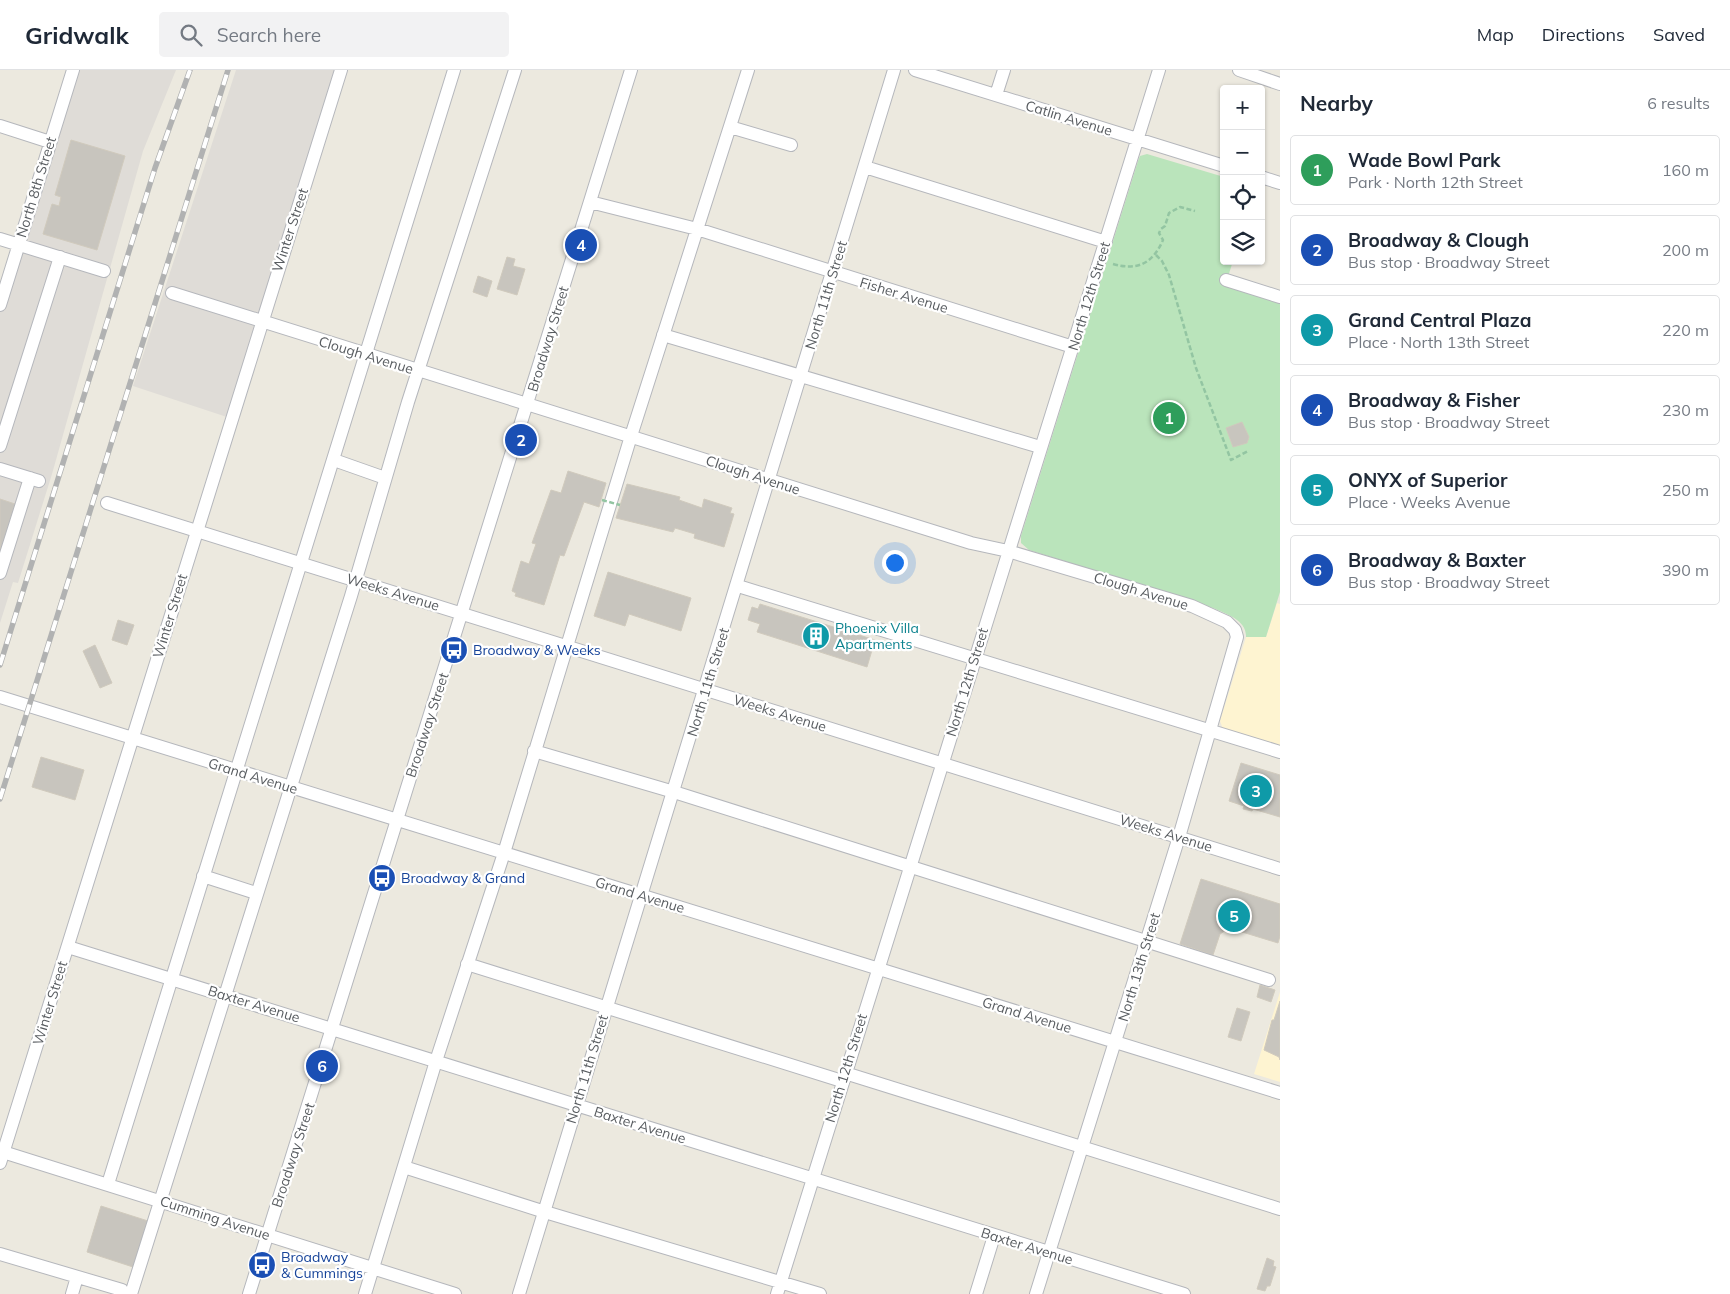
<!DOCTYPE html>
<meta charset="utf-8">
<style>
:root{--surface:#fff;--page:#f2f2f3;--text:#1f2937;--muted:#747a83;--line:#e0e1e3;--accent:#2563eb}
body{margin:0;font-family:Mulish,sans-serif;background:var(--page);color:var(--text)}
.controls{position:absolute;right:15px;top:15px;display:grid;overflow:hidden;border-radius:5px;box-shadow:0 1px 4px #0004}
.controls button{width:45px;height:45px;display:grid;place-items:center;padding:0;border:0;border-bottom:1px solid var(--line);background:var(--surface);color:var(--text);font:25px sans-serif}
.you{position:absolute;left:894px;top:492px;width:18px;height:18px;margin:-12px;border:4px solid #fff;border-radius:50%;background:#1a73e8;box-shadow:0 0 0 8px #1a73e833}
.badge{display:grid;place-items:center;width:32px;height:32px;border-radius:50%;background:var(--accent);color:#fff;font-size:16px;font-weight:700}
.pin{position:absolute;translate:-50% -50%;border:2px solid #fff;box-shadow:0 1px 5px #0006}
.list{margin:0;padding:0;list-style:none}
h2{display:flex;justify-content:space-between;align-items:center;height:65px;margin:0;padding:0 20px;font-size:21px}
h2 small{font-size:16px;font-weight:400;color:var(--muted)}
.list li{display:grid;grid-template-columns:32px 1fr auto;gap:15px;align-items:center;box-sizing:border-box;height:70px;margin:0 10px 10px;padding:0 10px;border:1px solid var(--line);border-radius:5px}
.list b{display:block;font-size:19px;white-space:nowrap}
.list p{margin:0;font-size:16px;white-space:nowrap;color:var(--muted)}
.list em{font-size:16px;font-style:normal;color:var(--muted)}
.icon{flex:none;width:28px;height:28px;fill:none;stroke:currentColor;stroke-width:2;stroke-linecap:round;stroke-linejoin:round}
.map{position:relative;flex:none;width:1280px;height:1224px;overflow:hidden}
header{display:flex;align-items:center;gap:30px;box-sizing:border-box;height:70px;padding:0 25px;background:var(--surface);border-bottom:1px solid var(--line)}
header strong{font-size:24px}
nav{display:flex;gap:28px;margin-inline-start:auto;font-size:18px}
.search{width:350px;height:45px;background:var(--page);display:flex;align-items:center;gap:12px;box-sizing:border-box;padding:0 18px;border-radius:5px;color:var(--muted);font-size:19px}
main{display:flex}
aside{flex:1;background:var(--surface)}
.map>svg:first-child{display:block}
.commercial{fill:#fef4d1}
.industrial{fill:#dfdcd7}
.green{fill:#bae4bb}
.building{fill:#c8c5be;stroke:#d0cabd}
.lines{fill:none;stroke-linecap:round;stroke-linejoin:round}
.minor-casing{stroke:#b5b7bc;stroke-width:14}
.path{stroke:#93c5a2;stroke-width:2.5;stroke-dasharray:5 2.5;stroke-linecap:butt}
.minor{stroke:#fff;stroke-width:12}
.rail-casing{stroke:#b1b2b2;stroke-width:5.5}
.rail{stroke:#fff;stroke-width:4;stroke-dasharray:11;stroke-linecap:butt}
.path-bridge{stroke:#93c5a2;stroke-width:2.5;stroke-dasharray:5 2.5;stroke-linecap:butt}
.labels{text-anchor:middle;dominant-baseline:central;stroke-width:4.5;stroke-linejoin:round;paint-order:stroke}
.street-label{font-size:14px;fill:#585c60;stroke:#fff}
.culture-label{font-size:14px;fill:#0d838f;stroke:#fff;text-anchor:start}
.transit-label{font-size:14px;fill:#164399;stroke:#fff;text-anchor:start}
</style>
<header>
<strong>Gridwalk</strong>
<div class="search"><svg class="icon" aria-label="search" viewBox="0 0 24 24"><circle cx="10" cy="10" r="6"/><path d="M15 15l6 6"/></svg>Search here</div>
<nav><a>Map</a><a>Directions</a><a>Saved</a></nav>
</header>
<main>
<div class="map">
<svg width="1280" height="1224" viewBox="0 0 1280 1224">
<rect width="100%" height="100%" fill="#ece9df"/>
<path class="commercial" d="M1277,533L1280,534V677L1223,659L1220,651L1246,567H1266Z
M1280,922V1012L1254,1004Z"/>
<path class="industrial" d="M73,0H176L143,81L52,404L18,513L13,512L0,553V235Z
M236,0H341L233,349L133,316Z"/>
<path class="green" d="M1147,84L1224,107V191H1233L1226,213L1280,231V522L1266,567H1246C1247,550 1226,544 1213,538L1029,480L1021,473V466L1138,91L1140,86Z"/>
<path class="building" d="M71,70L125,86L97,180L43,164L52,134L59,136L61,127L55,125Z
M507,187L515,189L513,196L525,199L517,225L497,219Z
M478,206L492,211L487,227L473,222Z
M1242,352L1249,367L1247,373L1233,377L1226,358Z
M568,401L606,413L599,437L584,432L564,486L560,485L544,535L515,526L516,523L512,521L521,491L529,494L536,474L532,473L551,420L561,423Z
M627,414L680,427L679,430L702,438L704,429L732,438L730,443L734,444L724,477L694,468L695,464L675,458L673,462L616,448Z
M0,429L15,434L0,483Z
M608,502L691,528L681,561L629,544L625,556L594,546Z
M760,534L875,570L867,597L757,562L760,554L748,550L752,537L758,539Z
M118,550L134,555L127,575L112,570Z
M95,575L112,613L100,618L83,581Z
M41,687L84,700L75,730L32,717Z
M1241,693L1280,705V747L1253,739L1252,741L1243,739L1244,736L1229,731Z
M1201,809L1280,834V866L1278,873L1229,858L1220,864L1213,885L1180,874Z
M1260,915L1275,920L1271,932L1257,927Z
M1280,931V990L1279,987L1264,980L1272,950H1274Z
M1237,938L1250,942L1241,971L1228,967Z
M101,1136L148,1151L133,1197L87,1182Z
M1267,1188L1274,1191L1273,1196L1276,1197L1270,1216H1267L1265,1221L1257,1219Z"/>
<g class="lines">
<g class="minor-casing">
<path id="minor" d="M915,0L1224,96
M1239,0L1280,14
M996,25L1004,0
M0,56L50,72
M730,57L791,75
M865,97L1106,172
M1261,107L1280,113
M590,132L697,159L1073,277
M0,169L104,201
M1226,210L1280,227
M172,223L971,473L1008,481L1192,536L1227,552L1235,560L1237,567L1179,767L1036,1224
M0,235L73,0
M663,265L1040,377
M0,376L60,187
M334,390L385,408
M0,399L39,411
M107,433L1280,799
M0,503L30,408
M738,516L1280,682
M0,627L1280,1023
M534,681L674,722L1269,910
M203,806L256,823
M68,877L1184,1224
M467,894L842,1011
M845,1003L1280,1139
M3,1082L455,1224
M0,1093L341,0
M404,1097L545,1142L820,1224
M108,1114L454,0
M0,1184L122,1220
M72,1224L77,1207
M131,1224L351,526L408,332L515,0
M249,1224L631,0
M365,1224L436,991L504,783L631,366L748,0
M519,1224L894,0
M777,1224L1159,0
M976,1224L994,1166"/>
</g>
<path class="path" d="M1156,185L1162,191L1169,205L1196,298L1231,390L1248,381
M1113,194C1138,201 1153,193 1163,170L1159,163L1161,159L1165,156L1169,143L1180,137L1195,141"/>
<use href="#minor" class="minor"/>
<g class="rail-casing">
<path id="rail" d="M0,595L155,98L190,0
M0,729L228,0"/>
</g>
<use href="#rail" class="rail"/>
<path class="path-bridge" d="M602,430L620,435"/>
</g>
<defs>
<g id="building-disc" transform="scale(1.4375)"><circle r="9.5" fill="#0f9aa8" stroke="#fff"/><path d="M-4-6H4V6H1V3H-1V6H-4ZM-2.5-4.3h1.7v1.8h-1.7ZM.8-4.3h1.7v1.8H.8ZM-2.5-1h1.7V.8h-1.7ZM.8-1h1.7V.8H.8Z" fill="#fff"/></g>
<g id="bus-disc" transform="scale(1.4375)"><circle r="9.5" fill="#1a4fb4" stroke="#fff"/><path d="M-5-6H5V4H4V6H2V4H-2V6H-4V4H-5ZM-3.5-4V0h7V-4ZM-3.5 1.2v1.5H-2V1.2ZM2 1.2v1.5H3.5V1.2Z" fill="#fff"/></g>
</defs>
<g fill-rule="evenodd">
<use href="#building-disc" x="816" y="566"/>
<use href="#bus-disc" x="454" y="580"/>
<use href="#bus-disc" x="382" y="808"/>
<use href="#bus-disc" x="262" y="1195"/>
</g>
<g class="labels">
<g class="street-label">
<text transform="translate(1069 48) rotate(17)">Catlin Avenue</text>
<text transform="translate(36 117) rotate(-73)">North 8th Street</text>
<text transform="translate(290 160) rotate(-72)">Winter Street</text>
<text transform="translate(826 225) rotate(-73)">North 11th Street</text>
<text transform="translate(904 225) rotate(17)">Fisher Avenue</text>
<text transform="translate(1089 226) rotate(-73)">North 12th Street</text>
<text transform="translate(548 269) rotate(-73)">Broadway Street</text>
<text transform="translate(366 285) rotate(17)">Clough Avenue</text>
<text transform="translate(753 405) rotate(18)">Clough Avenue</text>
<text transform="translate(1141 521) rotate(17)">Clough Avenue</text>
<text transform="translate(393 522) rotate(17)">Weeks Avenue</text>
<text transform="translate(170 546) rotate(-73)">Winter Street</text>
<text transform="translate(708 612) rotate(-73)">North 11th Street</text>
<text transform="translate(967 612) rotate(-73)">North 12th Street</text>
<text transform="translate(780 643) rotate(17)">Weeks Avenue</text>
<text transform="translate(427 655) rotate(-72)">Broadway Street</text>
<text transform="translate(253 706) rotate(17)">Grand Avenue</text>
<text transform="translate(1166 763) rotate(17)">Weeks Avenue</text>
<text transform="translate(640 825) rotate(17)">Grand Avenue</text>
<text transform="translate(1139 897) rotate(-73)">North 13th Street</text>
<text transform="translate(50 933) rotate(-73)">Winter Street</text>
<text transform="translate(254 934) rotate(17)">Baxter Avenue</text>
<text transform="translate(1027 945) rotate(17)">Grand Avenue</text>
<text transform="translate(846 998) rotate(-73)">North 12th Street</text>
<text transform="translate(587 999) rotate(-73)">North 11th Street</text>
<text transform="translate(640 1055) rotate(17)">Baxter Avenue</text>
<text transform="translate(293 1085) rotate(-72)">Broadway Street</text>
<text transform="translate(215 1148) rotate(18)">Cumming Avenue</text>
<text transform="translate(1027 1176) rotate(17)">Baxter Avenue</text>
</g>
<g class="culture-label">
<text x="835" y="558">Phoenix Villa<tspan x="835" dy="16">Apartments</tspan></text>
</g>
<g class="transit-label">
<text x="473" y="580">Broadway &amp; Weeks</text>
<text x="401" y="808">Broadway &amp; Grand</text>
<text x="281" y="1187">Broadway<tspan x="281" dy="16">&amp; Cummings</tspan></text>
</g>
</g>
</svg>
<div class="controls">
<button>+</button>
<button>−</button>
<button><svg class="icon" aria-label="locate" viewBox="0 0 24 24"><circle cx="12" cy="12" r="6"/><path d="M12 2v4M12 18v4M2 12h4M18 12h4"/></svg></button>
<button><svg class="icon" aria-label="layers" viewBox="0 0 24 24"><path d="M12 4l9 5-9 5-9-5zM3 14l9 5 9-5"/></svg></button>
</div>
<div class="you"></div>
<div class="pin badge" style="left:1169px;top:348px;background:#2e9e5b">1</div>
<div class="pin badge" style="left:521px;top:370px;background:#1a4fb4">2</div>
<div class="pin badge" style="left:1256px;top:721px;background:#0f9aa8">3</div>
<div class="pin badge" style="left:581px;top:175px;background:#1a4fb4">4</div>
<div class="pin badge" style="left:1234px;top:846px;background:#0f9aa8">5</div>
<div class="pin badge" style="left:322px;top:996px;background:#1a4fb4">6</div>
</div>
<aside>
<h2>Nearby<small>6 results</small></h2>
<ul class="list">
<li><span class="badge" style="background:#2e9e5b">1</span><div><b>Wade Bowl Park</b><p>Park · North 12th Street</p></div><em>160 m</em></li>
<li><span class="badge" style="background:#1a4fb4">2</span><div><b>Broadway &amp; Clough</b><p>Bus stop · Broadway Street</p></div><em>200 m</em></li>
<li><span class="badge" style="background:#0f9aa8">3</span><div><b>Grand Central Plaza</b><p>Place · North 13th Street</p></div><em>220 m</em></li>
<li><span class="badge" style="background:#1a4fb4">4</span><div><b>Broadway &amp; Fisher</b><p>Bus stop · Broadway Street</p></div><em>230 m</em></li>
<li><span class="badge" style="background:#0f9aa8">5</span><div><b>ONYX of Superior</b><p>Place · Weeks Avenue</p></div><em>250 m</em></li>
<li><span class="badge" style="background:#1a4fb4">6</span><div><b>Broadway &amp; Baxter</b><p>Bus stop · Broadway Street</p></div><em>390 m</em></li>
</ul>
</aside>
</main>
